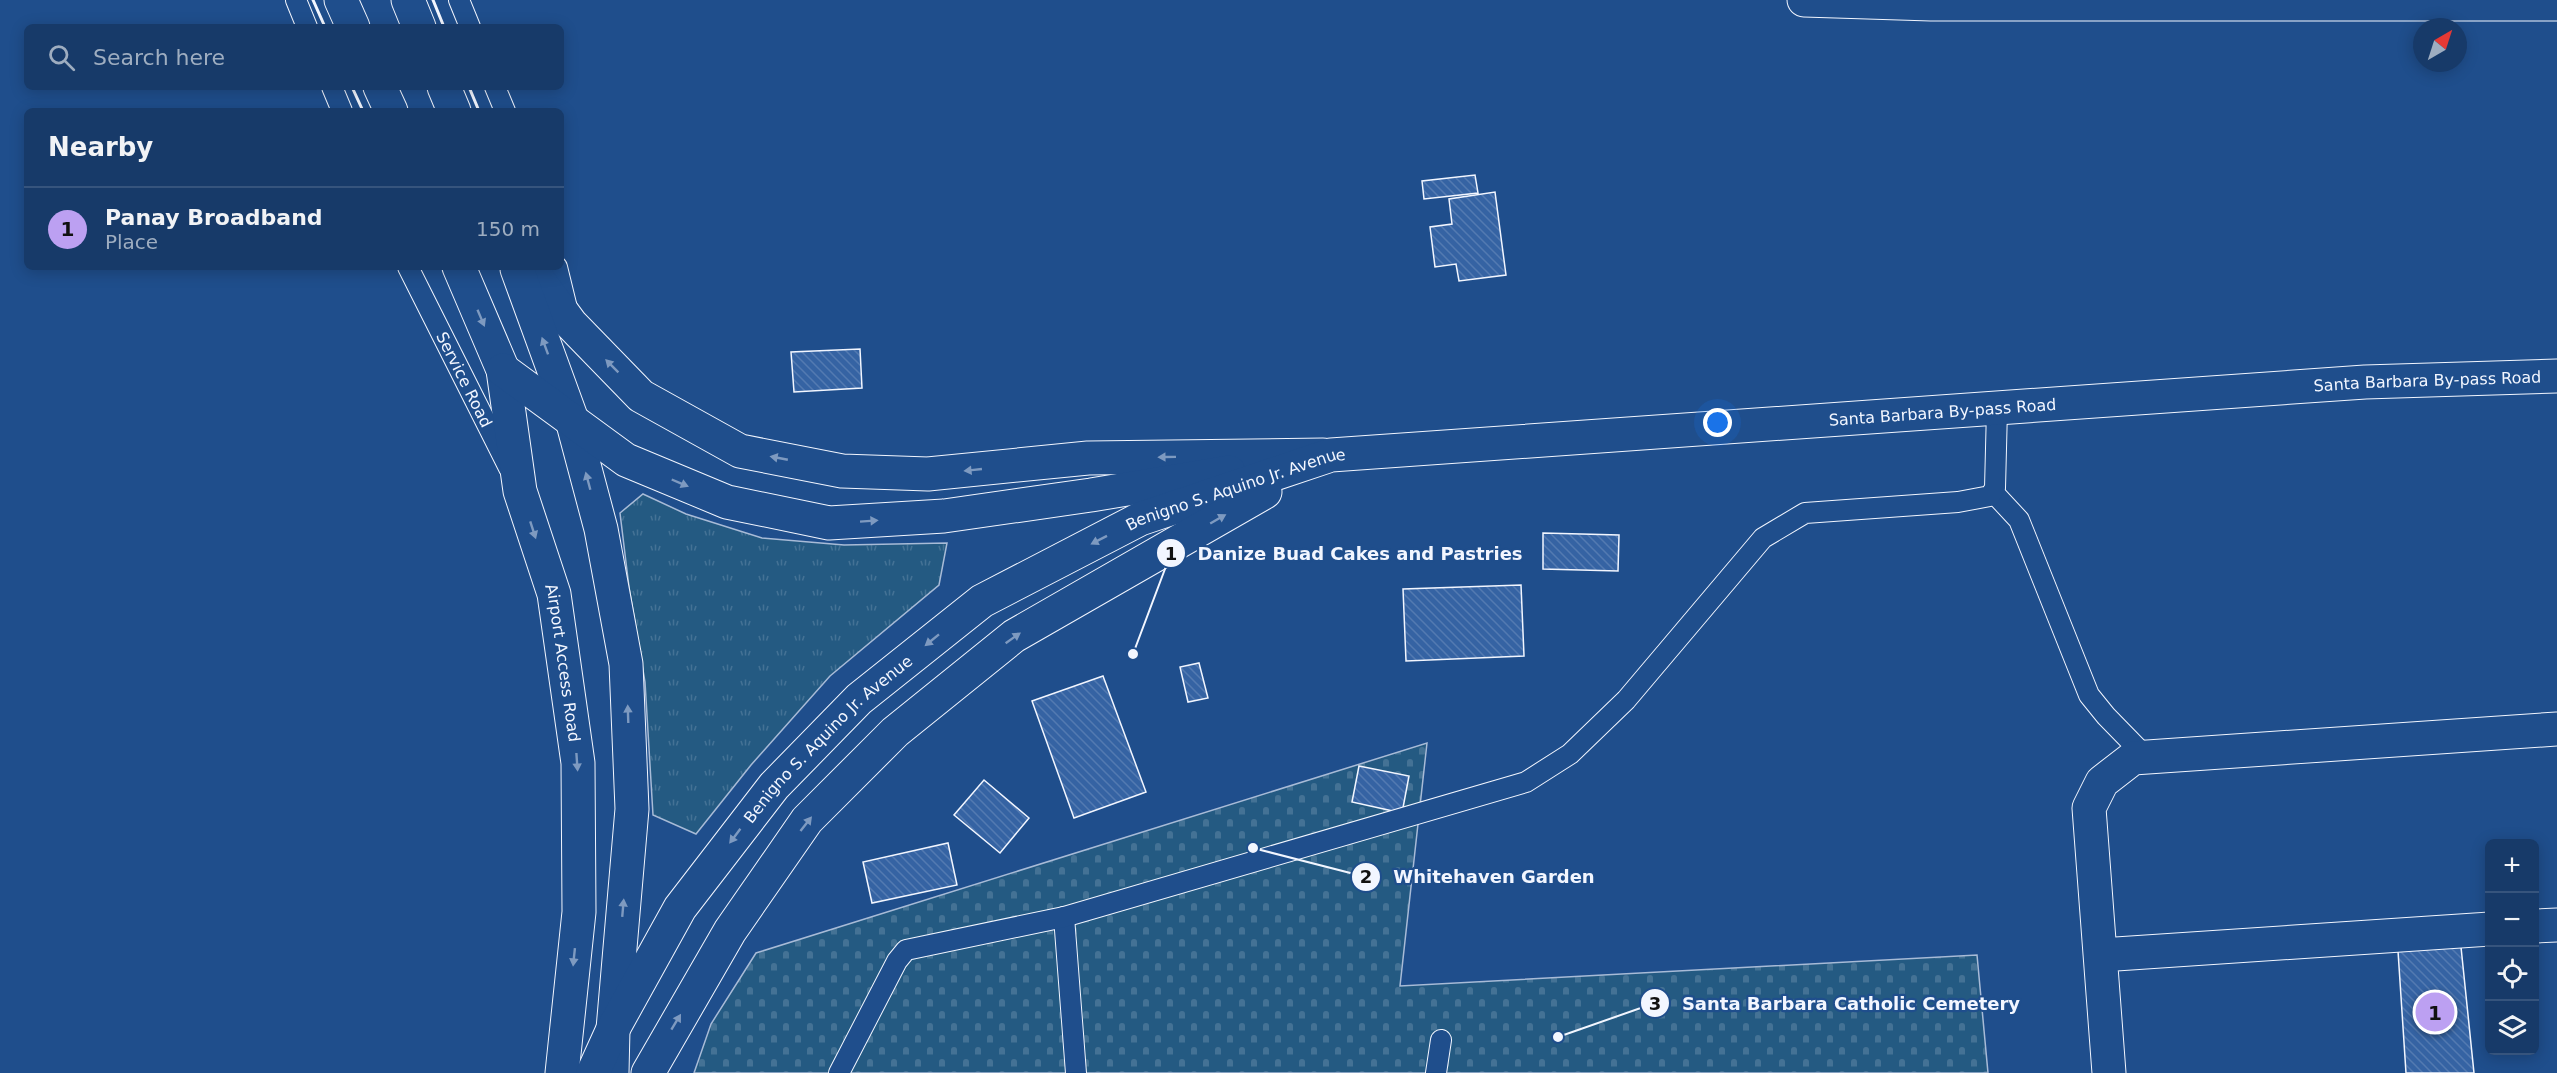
<!DOCTYPE html>
<meta charset="utf-8">
<style>
:root{--surface:#173a69;--page:#20416f;--text:#f1f3f6;--muted:#9eadc0;--line:#36547d;--accent:#bca0f2}
body{margin:0;font-family:"DejaVu Sans",sans-serif;background:var(--page);color:var(--text)}
.controls{position:absolute;right:18px;bottom:18px;display:grid;overflow:hidden;border-radius:9px;box-shadow:0 3px 15px #0003}
.controls button{width:54px;height:54px;display:grid;place-items:center;padding:0;border:0;border-bottom:2px solid var(--line);background:var(--surface);color:var(--text);font:30px sans-serif}
.compass{position:absolute;left:2413px;top:18px;width:54px;height:54px;border-radius:50%;background:var(--surface);box-shadow:0 3px 15px #0003;rotate:39deg}
.you{position:absolute;left:1718px;top:423px;width:21px;height:21px;margin:-15px;border:4px solid #fff;border-radius:50%;background:#1a73e8;box-shadow:0 0 0 9px #1a73e833}
.badge{display:grid;place-items:center;width:39px;height:39px;border-radius:50%;background:var(--accent);color:#111;font-size:20px;font-weight:700}
.pin{position:absolute;translate:-50% -50%;border:3px solid #fff;box-shadow:0 2px 6px #0006}
.list{margin:0;padding:0;list-style:none}
h2{display:flex;justify-content:space-between;align-items:center;height:78px;margin:0;padding:0 24px;font-size:26px}
h2 small{font-size:20px;font-weight:400;color:var(--muted)}
.list li{display:grid;grid-template-columns:39px 1fr auto;gap:18px;align-items:center;box-sizing:border-box;height:84px;padding:0 24px;border-top:2px solid var(--line)}
.list b{display:block;font-size:22px;white-space:nowrap}
.list p{margin:0;font-size:20px;white-space:nowrap;color:var(--muted)}
.list em{font-size:20px;font-style:normal;color:var(--muted)}
.icon{flex:none;width:33px;height:33px;fill:none;stroke:currentColor;stroke-width:2;stroke-linecap:round;stroke-linejoin:round}
.map{position:relative;flex:none;width:2557px;height:1073px;overflow:hidden}
.search{position:absolute;background:var(--surface);box-shadow:0 3px 15px #0003;left:24px;top:24px;width:540px;height:66px;display:flex;align-items:center;gap:15px;box-sizing:border-box;padding:0 21px;border-radius:9px;color:var(--muted);font-size:22px}
.panel{position:absolute;background:var(--surface);box-shadow:0 3px 15px #0003;left:24px;top:108px;width:540px;height:162px;border-radius:9px}
.map>svg:first-child{display:block}
.grass{fill:url(#grass-tufts);stroke:#a8bbd7;stroke-width:1.5}
.cemetery{fill:url(#cemetery-stones);stroke:#a8bbd7;stroke-width:1.5}
.building{fill:url(#building-back-hatch);stroke:#f2f6ff;stroke-width:1.5}
.lines{fill:none;stroke-linecap:round;stroke-linejoin:round}
.service-casing{stroke:#f2f6ff;stroke-width:22}
.minor-casing{stroke:#f2f6ff;stroke-width:35}
.secondary-casing{stroke:#f2f6ff;stroke-width:35}
.primary-casing{stroke:#f2f6ff;stroke-width:35}
.service{stroke:#1f4e8c;stroke-width:20}
.minor{stroke:#1f4e8c;stroke-width:33}
.secondary{stroke:#1f4e8c;stroke-width:33}
.primary{stroke:#1f4e8c;stroke-width:33}
.wall{stroke:#f2f6ff;stroke-width:3}
.oneway{fill:#7e9ac0}
.labels{text-anchor:middle;dominant-baseline:central;stroke-width:4.5;stroke-linejoin:round;paint-order:stroke}
.street-label{font-size:16px;fill:#f2f6ff;stroke:#1f4e8c}
.leader{fill:none;stroke:#f2f6ff;stroke-width:2}
.callout-dot{fill:#f2f6ff;stroke:#1f4e8c;stroke-width:2}
.mark-label{font-size:18px;text-anchor:middle;font-weight:bold;fill:#111}
.callout-label{font-size:18px;text-anchor:middle;font-weight:bold;fill:#f2f6ff;stroke:#1f4e8c;stroke-width:4.5;stroke-linejoin:round;paint-order:stroke}
</style>
<div class="map">
<svg width="2557" height="1073" viewBox="0 0 2557 1073">
<defs>
<pattern id="grass-tufts" width="24" height="20" patternUnits="userSpaceOnUse" patternTransform="scale(1.5)"><rect width="24" height="20" fill="#245a82"/><path d="M3 7l-1-3M5 7V3M7 7l1-3M15 17l-1-3M17 17v-4M19 17l1-3" fill="none" stroke="#447295"/></pattern>
<pattern id="cemetery-stones" width="16" height="16" patternUnits="userSpaceOnUse" patternTransform="scale(1.5)"><rect width="16" height="16" fill="#245a82"/><path d="M2 7V4a2 2 0 0 1 4 0v3zM10 15v-3a2 2 0 0 1 4 0v3z" fill="#447295"/></pattern>
<pattern id="building-back-hatch" width="6" height="6" patternUnits="userSpaceOnUse" patternTransform="scale(1.5)"><rect width="6" height="6" fill="#3563a3"/><path d="M-1 5l2 2M0 0l6 6M5-1l2 2" fill="none" stroke="#537ab1"/></pattern>
</defs>
<rect width="100%" height="100%" fill="#1f4e8c"/>
<path class="grass" d="M643,494L686,514L762,538L844,545L947,543L939,585L830,676L751,765L696,834L653,815L645,682L629,587L620,513Z"/>
<path class="cemetery" d="M1427,743L1400,986L1977,955L1988,1073H694L711,1024L756,953Z"/>
<path class="building" d="M1475,175L1478,193L1424,199L1422,181Z
M1495,192L1506,275L1459,281L1456,264L1435,267L1430,227L1452,224L1449,199Z
M860,349L862,388L794,392L791,352Z
M1543,533L1619,535L1618,571L1543,569Z
M1521,585L1524,656L1406,661L1403,589Z
M1199,663L1208,698L1188,702L1180,667Z
M1103,676L1146,792L1074,818L1032,701Z
M1359,766L1409,776L1402,813L1352,802Z
M984,780L1029,818L1000,853L954,815Z
M948,843L957,885L872,903L863,862Z
M2461,947L2474,1073H2406L2398,951Z"/>
<g class="lines">
<g class="service-casing">
<g id="service">
<path d="M296,0L307,27"/>
<path d="M459,0L470,27"/>
<path d="M332,87L342,111"/>
<path d="M495,87L505,111"/>
<path id="s1" d="M408,267L509,468"/>
<path d="M557,267L567,308"/>
<path d="M1993,492L2019,520L2089,695L2106,716L2146,757"/>
<path d="M1064,917L1076,1073"/>
<path d="M839,1073L897,961L906,950L1064,917L1526,782L1570,754L1626,700L1763,538L1805,513L1958,502L1990,496L1995,488L1997,409"/>
<path d="M1436,1073L1441,1040"/>
</g>
</g>
<g class="minor-casing">
<path id="minor" d="M1804,0L1931,4H2557
M2534,926L2557,925
M2101,955L2490,929
M2109,1073L2089,808L2102,782L2133,758L2557,729"/>
</g>
<g class="secondary-casing">
<g id="secondary">
<path d="M341,0L353,27"/>
<path d="M408,0L419,27"/>
<path d="M380,87L391,111"/>
<path d="M444,87L454,111"/>
<path id="s2" d="M459,267L503,370L520,491L554,594L578,763L579,912L562,1073"/>
<path d="M529,267L571,324L641,396L740,451L842,471L928,474L1088,458L1323,455"/>
<path d="M517,269L572,420L601,529L626,664L632,809L613,1029L612,1073"/>
<path d="M503,370L626,460L727,502L829,523L944,516L1091,495L1229,472"/>
</g>
</g>
<g class="primary-casing">
<g id="primary">
<path id="s3" d="M593,1073L613,1029L680,908L774,786L859,699L982,601L1140,519L1331,455L2365,382L2557,376"/>
<path d="M648,1073L730,931L807,820L895,732L1014,636L1265,492"/>
</g>
</g>
<use href="#service" class="service"/>
<use href="#minor" class="minor"/>
<use href="#secondary" class="secondary"/>
<use href="#primary" class="primary"/>
<path class="wall" d="M313,0L325,27
M433,0L444,27
M352,87L363,111
M469,87L479,111"/>
</g>
<defs><path id="oneway-solid" d="M-6-.8H1V-3.2L6.5 0L1 3.2V.8H-6Z" transform="scale(1.5)"/></defs>
<g class="oneway">
<use href="#oneway-solid" transform="translate(481 318) rotate(67)"/>
<use href="#oneway-solid" transform="translate(545 346) rotate(-110)"/>
<use href="#oneway-solid" transform="translate(612 366) rotate(-135)"/>
<use href="#oneway-solid" transform="translate(1167 457) rotate(179)"/>
<use href="#oneway-solid" transform="translate(779 458) rotate(-169)"/>
<use href="#oneway-solid" transform="translate(973 470) rotate(174)"/>
<use href="#oneway-solid" transform="translate(588 481) rotate(-105)"/>
<use href="#oneway-solid" transform="translate(680 483) rotate(23)"/>
<use href="#oneway-solid" transform="translate(1218 519) rotate(-30)"/>
<use href="#oneway-solid" transform="translate(869 521) rotate(-4)"/>
<use href="#oneway-solid" transform="translate(533 530) rotate(72)"/>
<use href="#oneway-solid" transform="translate(1099 540) rotate(153)"/>
<use href="#oneway-solid" transform="translate(1013 638) rotate(-35)"/>
<use href="#oneway-solid" transform="translate(932 640) rotate(141)"/>
<use href="#oneway-solid" transform="translate(628 714) rotate(-92)"/>
<use href="#oneway-solid" transform="translate(577 762) rotate(86)"/>
<use href="#oneway-solid" transform="translate(806 824) rotate(-52)"/>
<use href="#oneway-solid" transform="translate(735 836) rotate(127)"/>
<use href="#oneway-solid" transform="translate(623 908) rotate(-85)"/>
<use href="#oneway-solid" transform="translate(574 957) rotate(96)"/>
<use href="#oneway-solid" transform="translate(676 1022) rotate(-59)"/>
</g>
<g class="labels">
<g class="street-label">
<text stroke="none"><textPath href="#s1" startOffset="126">Service Road</textPath></text>
<text stroke="none"><textPath href="#s3" startOffset="2098">Santa Barbara By-pass Road</textPath></text>
<text stroke="none"><textPath href="#s3" startOffset="1612">Santa Barbara By-pass Road</textPath></text>
<text stroke="none"><textPath href="#s3" startOffset="898">Benigno S. Aquino Jr. Avenue</textPath></text>
<text stroke="none"><textPath href="#s2" startOffset="412">Airport Access Road</textPath></text>
<text stroke="none"><textPath href="#s3" startOffset="412">Benigno S. Aquino Jr. Avenue</textPath></text>
</g>
</g>
<path class="leader" d="M1133 654L1171 553M1253 848L1366 877M1558 1037L1655 1003"/>
<g class="callout-dot">
<circle cx="1133" cy="654" r="6"/>
<circle cx="1253" cy="848" r="6"/>
<circle cx="1558" cy="1037" r="6"/>
<circle cx="1171" cy="553" r="15"/>
<circle cx="1366" cy="877" r="15"/>
<circle cx="1655" cy="1003" r="15"/>
</g>
<g class="mark-label">
<text x="1171" y="560">1</text>
<text x="1366" y="883">2</text>
<text x="1655" y="1010">3</text>
</g>
<g class="callout-label">
<text x="1360" y="560">Danize Buad Cakes and Pastries</text>
<text x="1494" y="883">Whitehaven Garden</text>
<text x="1851" y="1010">Santa Barbara Catholic Cemetery</text>
</g>
</svg>
<div class="controls">
<button>+</button>
<button>−</button>
<button><svg class="icon" aria-label="locate" viewBox="0 0 24 24"><circle cx="12" cy="12" r="6"/><path d="M12 2v4M12 18v4M2 12h4M18 12h4"/></svg></button>
<button><svg class="icon" aria-label="layers" viewBox="0 0 24 24"><path d="M12 4l9 5-9 5-9-5zM3 14l9 5 9-5"/></svg></button>
</div>
<svg class="compass" viewBox="-18 -18 36 36"><path d="M0-13l5 13h-10z" fill="#e53935"/><path d="M0 13l5-13h-10z" fill="#9eadc0"/></svg>
<div class="you"></div>
<div class="pin badge" style="left:2435px;top:1012px">1</div>
<div class="search"><svg class="icon" aria-label="search" viewBox="0 0 24 24"><circle cx="10" cy="10" r="6"/><path d="M15 15l6 6"/></svg>Search here</div>
<section class="panel">
<h2>Nearby<small></small></h2>
<ul class="list">
<li><span class="badge">1</span><div><b>Panay Broadband</b><p>Place</p></div><em>150 m</em></li>
</ul>
</section>
</div>
